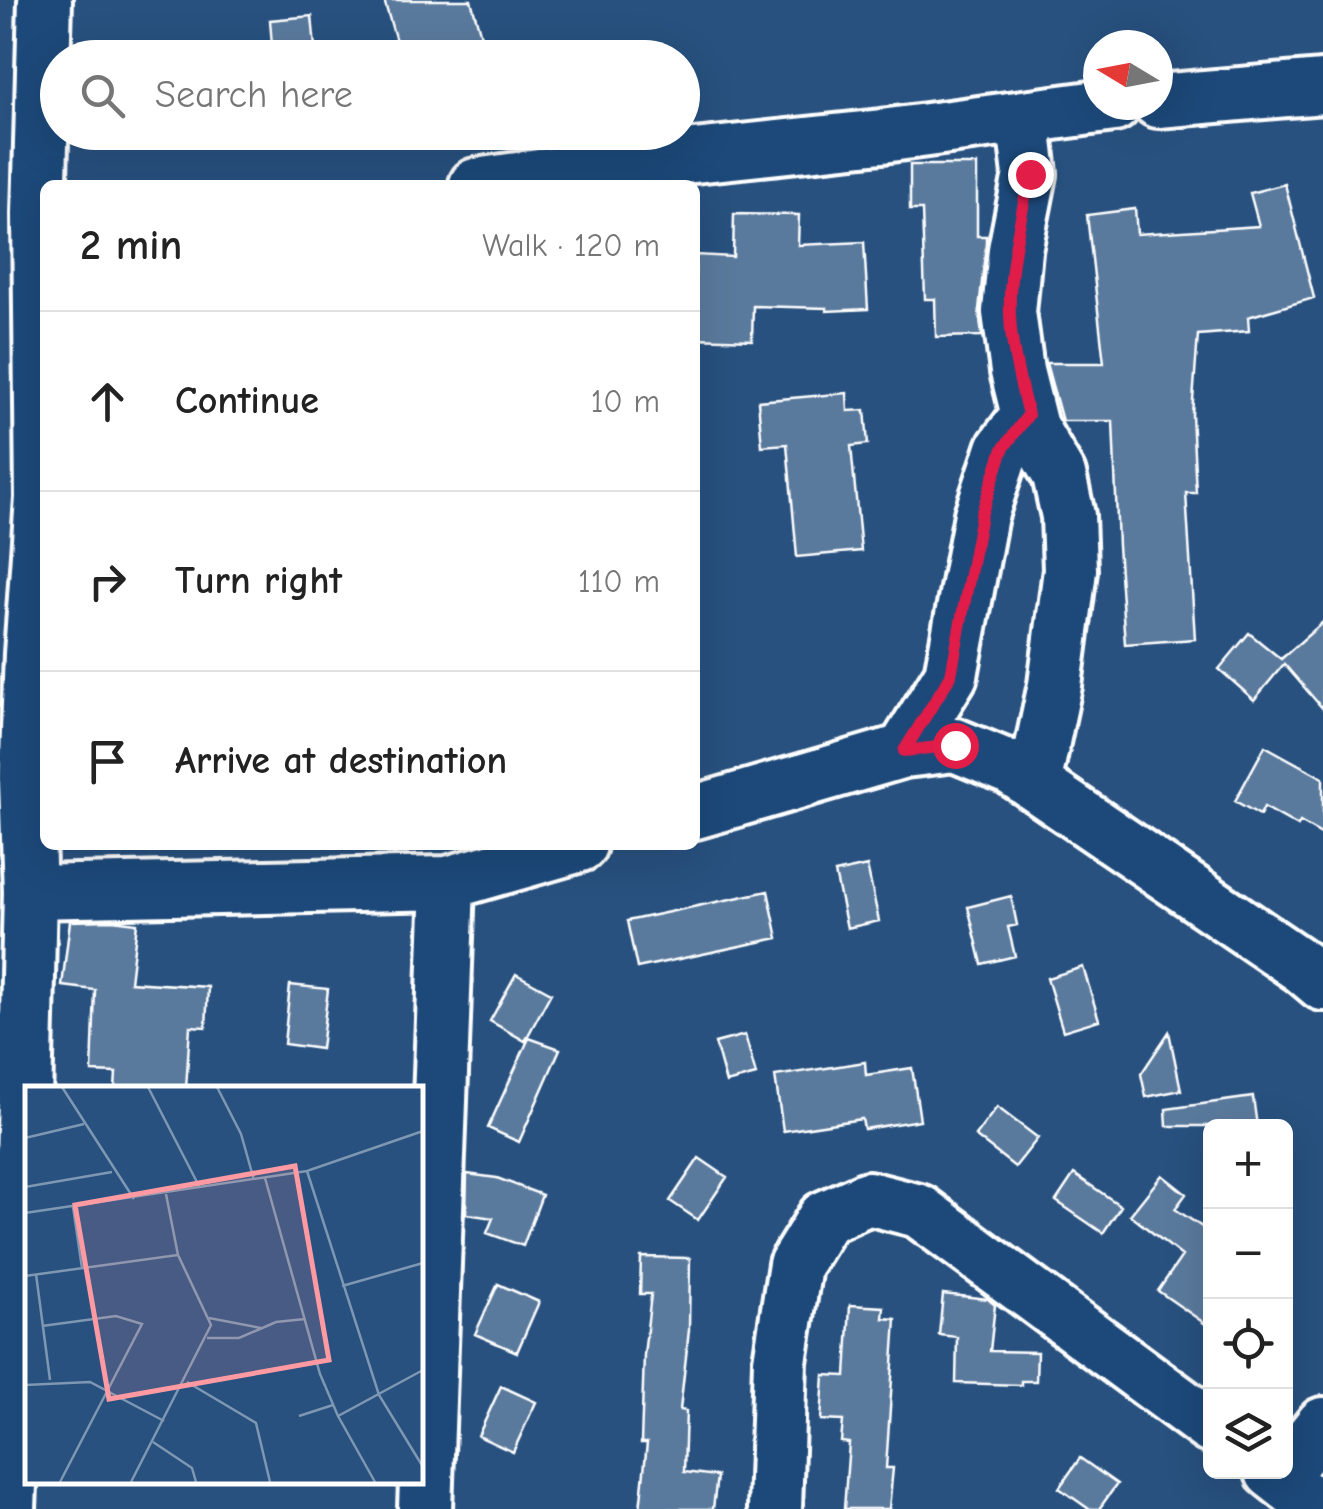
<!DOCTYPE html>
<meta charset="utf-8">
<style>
:root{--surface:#fff;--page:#f6f6f6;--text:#222;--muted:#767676;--line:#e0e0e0}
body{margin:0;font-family:"Comic Neue",sans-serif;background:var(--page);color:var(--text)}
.controls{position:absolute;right:30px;bottom:30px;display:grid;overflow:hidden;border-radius:15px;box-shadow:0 10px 40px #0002}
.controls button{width:90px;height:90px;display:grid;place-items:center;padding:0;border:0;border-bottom:2px solid var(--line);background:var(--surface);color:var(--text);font:50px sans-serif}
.compass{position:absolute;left:1083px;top:30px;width:90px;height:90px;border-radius:50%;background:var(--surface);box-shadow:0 10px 40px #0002;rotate:280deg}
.stop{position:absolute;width:30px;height:30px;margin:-22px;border:8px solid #e11d48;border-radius:50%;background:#fff}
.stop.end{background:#e11d48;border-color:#fff;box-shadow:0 2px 10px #0008}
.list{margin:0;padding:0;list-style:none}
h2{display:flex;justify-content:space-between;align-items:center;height:130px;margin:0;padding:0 40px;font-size:42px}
h2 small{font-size:32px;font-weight:400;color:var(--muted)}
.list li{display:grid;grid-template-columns:65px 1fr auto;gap:30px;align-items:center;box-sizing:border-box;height:180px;padding:0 40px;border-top:2px solid var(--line)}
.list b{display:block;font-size:38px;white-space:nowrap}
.list em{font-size:32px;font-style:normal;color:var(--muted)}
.icon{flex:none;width:55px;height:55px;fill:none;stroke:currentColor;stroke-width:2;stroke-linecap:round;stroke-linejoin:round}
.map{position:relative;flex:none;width:1323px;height:1509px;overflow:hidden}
.search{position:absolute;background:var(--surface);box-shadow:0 10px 40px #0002;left:40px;top:40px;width:660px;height:110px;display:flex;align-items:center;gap:25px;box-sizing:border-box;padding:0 35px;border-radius:55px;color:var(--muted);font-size:38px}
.panel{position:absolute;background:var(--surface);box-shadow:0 10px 40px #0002;left:40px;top:180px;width:660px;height:670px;border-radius:15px}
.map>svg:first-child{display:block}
.building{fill:#5a7a9d;stroke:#fff;stroke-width:2.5}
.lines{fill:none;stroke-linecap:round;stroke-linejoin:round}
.minor-casing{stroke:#fff;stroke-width:60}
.minor{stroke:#1f4a7a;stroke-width:52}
.route{stroke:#e11d48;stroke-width:12}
.inset-road{fill:none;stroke:#7e97b2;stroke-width:2.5}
.view{fill:#ff9aa2;fill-opacity:0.15;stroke:#ff9aa2;stroke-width:5}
.inset-edge{fill:none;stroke:#fff;stroke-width:5}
</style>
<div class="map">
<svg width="1323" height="1509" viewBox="0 0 1323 1509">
<rect width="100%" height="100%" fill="#28517f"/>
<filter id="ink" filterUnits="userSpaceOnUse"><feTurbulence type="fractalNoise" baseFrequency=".01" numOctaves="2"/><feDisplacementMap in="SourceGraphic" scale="20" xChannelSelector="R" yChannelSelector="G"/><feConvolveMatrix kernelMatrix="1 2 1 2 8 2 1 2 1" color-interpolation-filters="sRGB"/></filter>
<g filter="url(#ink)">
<path class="building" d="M384,0H471L481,36L410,58H401Z
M312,16L316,58H273L270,20Z
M910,165H977V236H986V243L979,310L982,336L936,337L935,299H925L922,210H910Z
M1285,184L1314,298L1248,317L1249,331L1198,335L1192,414L1196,493H1186L1195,639L1125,644L1118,546L1113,421H1062L1046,363H1104L1087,215L1135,209L1137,234L1259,226L1250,193Z
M734,214L799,215L798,245L864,242L868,309L827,311V308L753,306L752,340L695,338V255L733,257Z
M847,393L848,411L865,410L868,444L851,446L861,551L797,557L787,444L762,446L758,401Z
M1323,622V709L1284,664L1254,700L1219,669L1249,633L1281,659Z
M1265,746L1323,778V835L1300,822L1298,826L1264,807L1260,815L1235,801Z
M867,866L879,921L847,928L835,873Z
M768,891L778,938L637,968L627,921Z
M1011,896L1017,925L1008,927L1015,956L982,964L968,907Z
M112,920L137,923L130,982L208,987L206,1027L190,1026L186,1089H115L116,1073L92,1072L95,990L62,986L70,921Z
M1083,967L1099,1020L1063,1031L1047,978Z
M516,974L551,993L525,1041L490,1021Z
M290,985L328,989L321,1049L284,1044Z
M1169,1032L1181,1090L1146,1097L1141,1074Z
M745,1035L756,1075L726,1083L715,1043Z
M529,1038L560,1049L519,1142L488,1128Z
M865,1062L866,1075L912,1068L920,1120L864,1129L862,1119L783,1131L775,1076Z
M1253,1097L1257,1126H1167L1166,1109Z
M997,1107L1038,1138L1015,1167L975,1136Z
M699,1158L727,1177L698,1220L670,1201Z
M467,1174L497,1178L542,1195L523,1246L487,1233L493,1218L466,1214Z
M1074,1174L1121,1206L1103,1233L1056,1201Z
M1162,1175L1186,1194L1175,1209L1202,1227L1210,1214V1327L1158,1291L1182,1256L1130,1215Z
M641,1257L690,1258L689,1330L680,1410L686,1411L684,1472L717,1476L713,1509H640L647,1443H641L644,1355L651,1294H640Z
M498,1284L539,1302L517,1352L475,1334Z
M943,1294L988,1299L995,1305L990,1351L1037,1352L1036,1381H1021V1385L956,1383L957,1337L939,1335Z
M850,1305L884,1307L883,1318L896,1319L886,1468H893L889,1509H844L849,1443L841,1442L843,1421L821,1420L824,1375L846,1376Z
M501,1386L536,1402L513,1452L478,1436Z
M1080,1458L1117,1484L1099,1509H1089L1059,1488Z"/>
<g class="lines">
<g class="minor-casing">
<path id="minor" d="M1158,101L1323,87
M1023,117L1030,174L1015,250L1009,312L1017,371L1031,427L1059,475L1068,516L1070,570L1055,685L1034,784
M476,185L638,162L882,136L1114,105
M904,751L951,675L981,515L1003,449L1028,415
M695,812L904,751L955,745L1011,768L1304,968L1323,984
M448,883L580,845
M30,892L448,883L425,1509
M1286,1470L1323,1424
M1272,1472L1319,1509
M9,1509L25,1103L30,892L26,783L31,654L42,498L39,214L45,0
M775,1509L780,1361L795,1265L824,1218L868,1198L919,1211L1210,1426"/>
</g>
<use href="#minor" class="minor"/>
</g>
</g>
<g class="lines" filter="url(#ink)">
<path class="route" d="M955,745L904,751L951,675L981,515L1003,449L1028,415C1020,382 1011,348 1010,314C1008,267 1021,219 1030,174"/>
</g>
<g transform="translate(25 1086)">
<rect width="398" height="398" fill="#28517f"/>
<path class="inset-road" d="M37,1L109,113M123,1L175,102M192,1L216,48L229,94M0,52L59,38M282,85L354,309L398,381M240,92L295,288L313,330L398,284M0,101L87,86M48,121L57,182M0,127L282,85L398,45M11,188L25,294M0,190L153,169L141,108M317,200L398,177M184,232L236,242M17,240L91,230L117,238L35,396M182,252H214L251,236L280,233M162,296L231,337L245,396M0,299L65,296L139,335M274,330L308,319M313,330L350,396M128,356L167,382L171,396M106,396L186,239L153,169"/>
<path class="view" d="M270,80L304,274L84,313L50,119Z"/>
<rect width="398" height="398" class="inset-edge"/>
</g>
</svg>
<div class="controls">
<button>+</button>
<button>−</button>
<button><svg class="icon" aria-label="locate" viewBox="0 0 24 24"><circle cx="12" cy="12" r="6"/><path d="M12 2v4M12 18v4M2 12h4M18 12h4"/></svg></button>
<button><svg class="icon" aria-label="layers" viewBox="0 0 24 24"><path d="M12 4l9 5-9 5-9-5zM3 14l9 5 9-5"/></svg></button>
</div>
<svg class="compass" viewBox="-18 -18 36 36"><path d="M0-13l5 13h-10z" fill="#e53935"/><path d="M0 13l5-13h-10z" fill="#767676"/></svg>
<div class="stop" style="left:955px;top:745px"></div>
<div class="stop end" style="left:1030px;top:174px"></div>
<div class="search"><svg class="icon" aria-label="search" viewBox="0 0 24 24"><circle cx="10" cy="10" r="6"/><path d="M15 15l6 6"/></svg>Search here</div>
<section class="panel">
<h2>2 min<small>Walk · 120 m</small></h2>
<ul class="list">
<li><svg class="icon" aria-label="ahead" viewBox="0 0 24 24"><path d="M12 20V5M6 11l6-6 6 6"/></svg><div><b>Continue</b></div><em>10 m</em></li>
<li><svg class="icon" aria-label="right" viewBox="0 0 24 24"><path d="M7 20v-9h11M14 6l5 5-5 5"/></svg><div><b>Turn right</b></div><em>110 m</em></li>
<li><svg class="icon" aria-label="arrive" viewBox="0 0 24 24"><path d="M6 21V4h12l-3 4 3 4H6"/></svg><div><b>Arrive at destination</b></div></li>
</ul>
</section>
</div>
